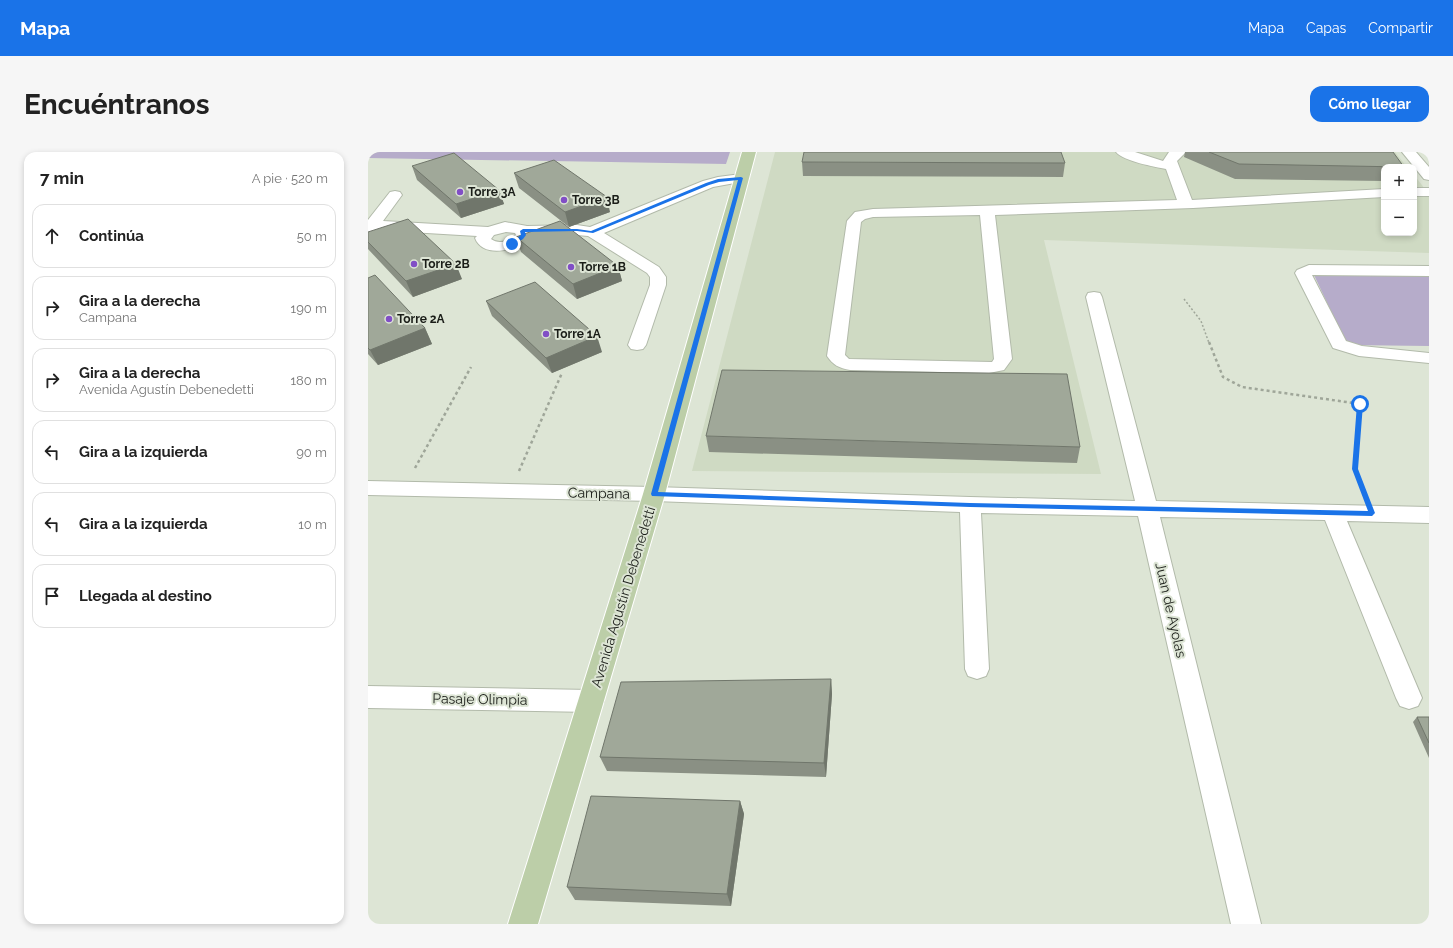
<!DOCTYPE html>
<html lang="es">
<meta charset="utf-8">
<style>
:root{--surface:#fff;--page:#f6f6f6;--text:#222;--muted:#767676;--line:#e0e0e0;--accent:#1a73e8}
body{margin:0;font-family:Raleway,sans-serif;background:var(--page);color:var(--text)}
.controls{position:absolute;right:12px;top:12px;display:grid;overflow:hidden;border-radius:8px;box-shadow:0 2px 6px #0003}
.controls button{width:36px;height:36px;display:grid;place-items:center;padding:0;border:0;border-bottom:1px solid var(--line);background:var(--surface);color:var(--text);font:20px sans-serif}
.stop{position:absolute;width:12px;height:12px;margin:-9px;border:3px solid #1a73e8;border-radius:50%;background:#fff}
.stop.end{background:#1a73e8;border-color:#fff;box-shadow:0 1px 4px #0008}
.list{margin:0;padding:0;list-style:none}
h2{display:flex;justify-content:space-between;align-items:center;height:52px;margin:0;padding:0 16px;font-size:17px}
h2 small{font-size:13px;font-weight:400;color:var(--muted)}
.list li{display:grid;grid-template-columns:26px 1fr auto;gap:12px;align-items:center;box-sizing:border-box;height:64px;margin:0 8px 8px;padding:0 8px;border:1px solid var(--line);border-radius:12px}
.list b{display:block;font-size:15px;white-space:nowrap}
.list p{margin:0;font-size:13px;white-space:nowrap;color:var(--muted)}
.list em{font-size:13px;font-style:normal;color:var(--muted)}
.icon{flex:none;width:22px;height:22px;fill:none;stroke:currentColor;stroke-width:2;stroke-linecap:round;stroke-linejoin:round}
.map{position:relative;flex:none;width:1061px;height:772px;overflow:hidden;border-radius:12px}
header{display:flex;align-items:center;gap:24px;box-sizing:border-box;height:56px;padding:0 20px;background:var(--accent);color:#fff}
header strong{font-size:19px}
nav{display:flex;gap:22px;margin-inline-start:auto;font-size:14px}
.intro{display:flex;align-items:center;justify-content:space-between;box-sizing:border-box;height:96px;padding:0 24px}
h1{margin:0;font-size:28px}
.button{padding:10px 18px;border-radius:12px;background:var(--accent);color:#fff;font-size:14px;font-weight:700}
main{display:flex;gap:24px;padding:0 24px}
aside{flex:1;background:var(--surface);border-radius:12px;box-shadow:0 2px 6px #0003}
.map>svg:first-child{display:block}
.built{fill:#cfdac3}
.green{fill:#b6acca}
.lines{fill:none;stroke-linecap:round;stroke-linejoin:round}
.minor-casing{stroke:#b2baaa;stroke-width:2}
.major-casing{stroke:#fff;stroke-width:2}
.path-far1{stroke:#9fa699;stroke-width:1.5;stroke-dasharray:2 2;stroke-linecap:butt}
.path{stroke:#9fa699;stroke-width:2.5;stroke-dasharray:3 3;stroke-linecap:butt}
.minor{fill:#fff;fill-rule:evenodd}
.major{fill:#bccea8;fill-rule:evenodd}
.wall{fill:#8a9084}
.shaded-wall{fill:#70766b}
.building{fill:#a0a899;stroke:#70766b}
.route{fill:#1a73e8}
.poi-dot{fill:#814ec6;stroke:#dde5d5;stroke-width:1.5}
.labels{text-anchor:middle;dominant-baseline:central;stroke-width:4;stroke-linejoin:round;paint-order:stroke}
.far-poi-label{font-size:12px;font-weight:bold;fill:#1a1d18;stroke:#dde5d5;text-anchor:start}
.street-label{font-size:14px;fill:#1a1d18;stroke:#dde5d5}
</style>
<header>
<strong>Mapa</strong>
<nav><a>Mapa</a><a>Capas</a><a>Compartir</a></nav>
</header>
<div class="intro"><h1>Encuéntranos</h1><a class="button">Cómo llegar</a></div>
<main>
<aside>
<h2>7 min<small>A pie · 520 m</small></h2>
<ul class="list">
<li><svg class="icon" aria-label="ahead" viewBox="0 0 24 24"><path d="M12 20V5M6 11l6-6 6 6"/></svg><div><b>Continúa</b></div><em>50 m</em></li>
<li><svg class="icon" aria-label="right" viewBox="0 0 24 24"><path d="M7 20v-9h11M14 6l5 5-5 5"/></svg><div><b>Gira a la derecha</b><p>Campana</p></div><em>190 m</em></li>
<li><svg class="icon" aria-label="right" viewBox="0 0 24 24"><path d="M7 20v-9h11M14 6l5 5-5 5"/></svg><div><b>Gira a la derecha</b><p>Avenida Agustín Debenedetti</p></div><em>180 m</em></li>
<li><svg class="icon" aria-label="left" viewBox="0 0 24 24"><path d="M17 20v-9H6M10 6l-5 5 5 5"/></svg><div><b>Gira a la izquierda</b></div><em>90 m</em></li>
<li><svg class="icon" aria-label="left" viewBox="0 0 24 24"><path d="M17 20v-9H6M10 6l-5 5 5 5"/></svg><div><b>Gira a la izquierda</b></div><em>10 m</em></li>
<li><svg class="icon" aria-label="arrive" viewBox="0 0 24 24"><path d="M6 21V4h12l-3 4 3 4H6"/></svg><div><b>Llegada al destino</b></div></li>
</ul>
</aside>
<div class="map">
<svg width="1061" height="772" viewBox="0 0 1061 772">
<rect width="100%" height="100%" fill="#dde5d5"/>
<path class="built" d="M407,0H1027L1039,15H1016V81H1046V23L1061,42V101L676,88L733,322L324,319Z"/>
<path class="green" d="M0,0H362L358,12L0,6Z
M946,123L1061,124V194L979,193Z"/>
<g class="lines">
<g class="minor-casing">
<path id="minor" d="M748,0H767L795,9L801,0H818L809,9L824,48L1016,37V45L825,56L627,63L644,207L636,218L621,221L482,218C471,216 465,213 459,204L479,69L487,60L505,57L809,48L798,17C787,15 755,9 748,0ZM612,63L626,207L624,210L481,207L477,203L493,70L497,67L505,65Z
M1034,0H1048L1061,15V28L1056,27Z
M373,22L378,23L380,26L378,29L345,35L236,81L291,115L298,125V133L278,193L275,197L269,198L263,197L260,193L282,133V125L279,121L220,84L209,83H163C153,98 115,108 107,86L109,84L8,78L5,81L0,83V68L22,40L27,39L32,40L34,43L15,69L120,75L137,70L159,74L209,73L222,75L335,29L350,25ZM138,80L147,81L148,83C141,89 131,93 123,87L126,83Z
M1046,36H1061V44H1046Z
M941,113L1061,114V124L944,123L978,189L994,194L1061,201V211L991,204L965,196L927,121L929,118Z
M726,140L732,141L734,145L788,349L1061,355V371L979,369L1054,546L1050,554L1041,557L1032,554L1028,546L957,368L792,365L893,772H863L770,364L613,361L621,517L618,524L609,527L600,524L597,517L592,360L286,349L0,343V329L286,335L602,345L767,349L718,145L720,141Z
M0,534L223,538L232,541L236,549L232,557L223,560L0,556Z"/>
</g>
<g class="major-casing">
<path id="major" d="M374,0H388L297,342L170,772H140L275,342Z"/>
</g>
<path class="path-far1" d="M816,147L833,169L841,191"/>
<path class="path" d="M841,190L855,225L874,235L992,252L987,317L996,340
M47,316L103,215
M151,319L194,221"/>
<use href="#minor" class="minor"/>
<use href="#major" class="major"/>
</g>
<path class="wall" d="M817,0H1025L1016,15V29L867,27L816,5Z
M434,10L697,11L695,25L435,24Z
M44,14L131,38L136,52L93,66L49,28Z
M146,21L242,60L201,75L151,36Z
M0,80L94,127L45,145L0,97Z
M148,85L250,114L254,129L209,147L153,100Z
M0,126L57,176L64,192L10,213L0,202Z
M118,149L234,200L184,221L124,164Z
M338,284L712,295L709,311L341,300Z
M463,527L464,542L458,625L239,619L232,605Z
M1049,565H1061V606L1045,570Z
M372,649L376,662L363,754L207,748L199,735Z"/>
<path class="shaded-wall" d="M131,38L136,52L93,66L88,52Z
M239,45L242,60L201,75L197,60Z
M88,112L94,127L45,145L38,129Z
M250,114L254,129L209,147L205,132Z
M57,176L64,192L10,213L2,198Z
M229,184L234,200L184,221L178,206Z
M463,527L464,542L458,625L456,611Z
M372,649L376,662L363,754L359,742Z"/>
<path class="building" d="M436,0H693L697,11L434,10Z
M841,0H1025L1036,15L871,12Z
M86,1L131,38L88,52L44,14Z
M186,8L239,45L197,60L146,21Z
M40,67L88,112L38,129L0,90V80Z
M192,69L250,114L205,132L148,85Z
M7,123L57,176L2,198L0,196V126Z
M167,130L229,184L178,206L118,149Z
M354,218L699,222L712,295L338,284Z
M463,527L456,611L232,605L253,530Z
M1049,565H1061V591Z
M223,644L372,649L359,742L199,735Z"/>
<path class="route" d="M373,25L375,26L290,340L602,351L1000,359L984,317L989,252L992,250L995,252L990,317L1007,361L1004,364L602,355L284,344L283,342L370,28L351,30L341,33L225,81L209,79L157,80L158,83L155,87L145,93L141,92L153,83L152,79L155,77H209L223,79L338,31L350,27Z"/>
<g class="poi-dot">
<circle cx="92" cy="40" r="4"/>
<circle cx="196" cy="48" r="4"/>
<circle cx="46" cy="112" r="4"/>
<circle cx="203" cy="115" r="4"/>
<circle cx="21" cy="167" r="4"/>
<circle cx="178" cy="182" r="4"/>
</g>
<g class="labels">
<g class="far-poi-label">
<text x="100" y="40">Torre 3A</text>
<text x="204" y="48">Torre 3B</text>
<text x="54" y="112">Torre 2B</text>
<text x="211" y="115">Torre 1B</text>
<text x="29" y="167">Torre 2A</text>
<text x="186" y="182">Torre 1A</text>
</g>
<g class="street-label">
<text transform="translate(231 341) rotate(1)">Campana</text>
<text transform="translate(255 445) rotate(-73)">Avenida Agustín Debenedetti</text>
<text transform="translate(803 458) rotate(77)">Juan de Ayolas</text>
<text transform="translate(112 547) rotate(1)">Pasaje Olimpia</text>
</g>
</g>
</svg>
<div class="controls">
<button>+</button>
<button>−</button>
</div>
<div class="stop" style="left:992px;top:252px"></div>
<div class="stop end" style="left:144px;top:92px"></div>
</div>
</main>
